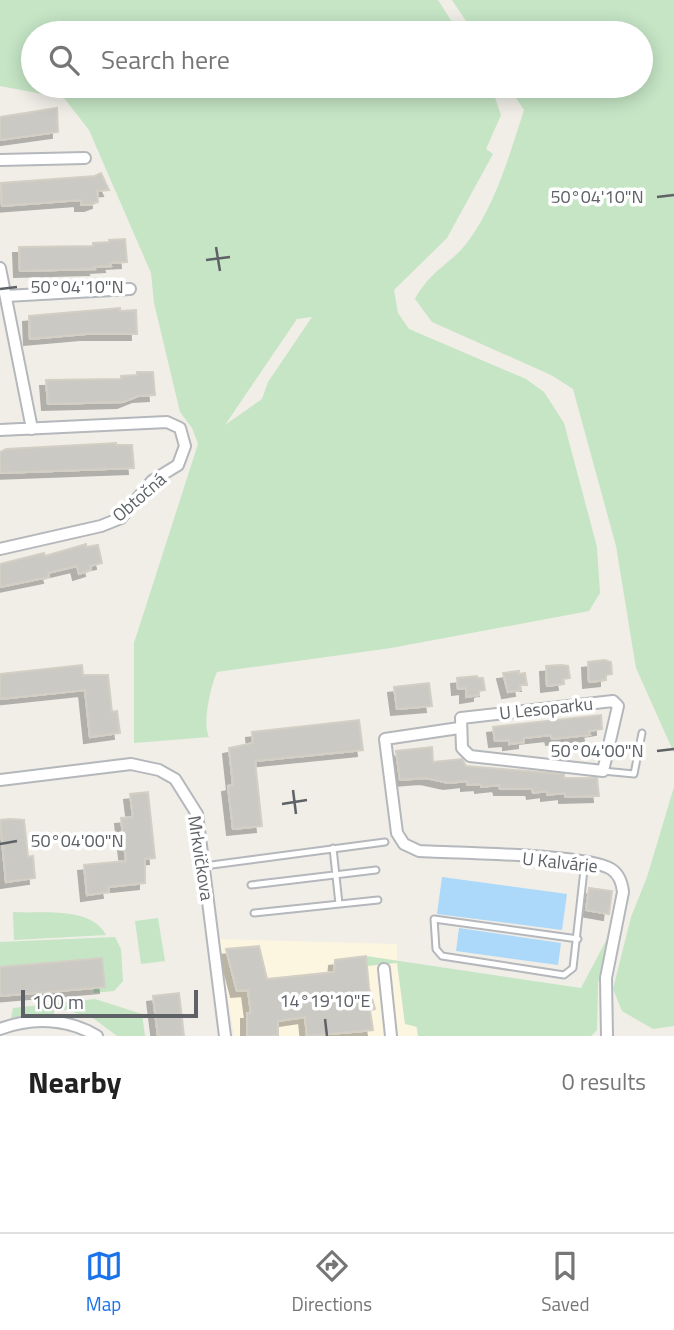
<!DOCTYPE html>
<meta charset="utf-8">
<style>
:root{--surface:#fff;--page:#f2f2f2;--text:#222;--muted:#767676;--line:#e0e0e0;--accent:#1a73e8}
body{margin:0;font-family:"Titillium Web",sans-serif;background:var(--page);color:var(--text)}
.scale{position:absolute;left:21px;bottom:18px;width:177px;box-sizing:border-box;padding-left:7px;border:4px solid #5e6266;border-top:0;font-size:19px;line-height:24px;white-space:nowrap;color:#5e6266;-webkit-text-stroke:5px #fff;paint-order:stroke}
.list{margin:0;padding:0;list-style:none}
h2{display:flex;justify-content:space-between;align-items:center;height:91px;margin:0;padding:0 28px;font-size:30px}
h2 small{font-size:23px;font-weight:400;color:var(--muted)}
.icon{flex:none;width:38px;height:38px;fill:none;stroke:currentColor;stroke-width:2;stroke-linecap:round;stroke-linejoin:round}
.map{position:relative;flex:none;width:674px;height:1036px;overflow:hidden}
.search{position:absolute;background:var(--surface);box-shadow:0 4px 18px #0003;left:21px;right:21px;top:21px;height:77px;display:flex;align-items:center;gap:18px;box-sizing:border-box;padding:0 24px;border-radius:38px;color:var(--muted);font-size:26px}
.sheet{height:196px;background:var(--surface)}
nav{display:flex;justify-content:space-around;align-items:center;box-sizing:border-box;height:98px;border-top:2px solid var(--line);background:var(--surface);font-size:19px;color:var(--muted)}
nav a{display:grid;justify-items:center;gap:4px}
nav .on{color:var(--accent)}
.map>svg:first-child{display:block}
.commercial{fill:#fcf5df}
.green{fill:#c5e5c5;fill-rule:evenodd}
.water{fill:#acd8fa}
.building{fill:#cbc9c4;stroke:#d4cfc5;stroke-width:2;filter:url(#shadow)}
.lines{fill:none;stroke-linecap:round;stroke-linejoin:round}
.lane-casing{stroke:#b4b7bb;stroke-width:9}
.street-casing{stroke:#b4b7bb;stroke-width:14}
.lane{stroke:#fff;stroke-width:5}
.street{stroke:#fff;stroke-width:10}
.ticks{fill:none;stroke:#5e6266;stroke-width:2.5}
.labels{text-anchor:middle;dominant-baseline:central;stroke-width:7;stroke-linejoin:round;paint-order:stroke}
.street-label{font-size:18px;fill:#5e6266;stroke:#fff}
.ticks-label{font-size:18px;text-anchor:middle;fill:#5e6266;stroke:#fff;stroke-width:7;stroke-linejoin:round;paint-order:stroke}
</style>
<div class="map">
<svg width="674" height="1036" viewBox="0 0 674 1036">
<defs>
<filter id="shadow"><feDropShadow dx="-6" dy="6" stdDeviation="0" flood-color="#0004"/></filter>
</defs>
<rect width="100%" height="100%" fill="#f0eee7"/>
<path class="commercial" d="M218,939L397,944V961L418,1036H234Z"/>
<path class="green" d="M0,0H438L459,33H33V86H491L501,115L486,149L493,154L447,238L394,290L398,313L409,329L526,379L544,392L564,423L597,547L600,593L589,611L391,648L217,672C211,685 202,724 209,737L134,743V643L198,444L192,428L180,412L154,303L151,273L89,130L64,98L0,86ZM312,317L268,382L262,399L225,425L297,319Z
M452,0H674V753L636,668L616,546L573,389L551,375L432,322L415,299C431,269 453,263 469,240C496,203 510,153 524,110L508,86H641V33H474Z
M674,787V1026L653,1029L622,1011L613,989L631,917L647,877Z
M13,912C41,914 91,906 106,935L14,940Z
M158,918L165,961L141,964L135,921Z
M609,935L598,983L597,1030L591,1036H418L417,1027L405,1024L397,963L367,966L366,956L581,988Z
M115,937L121,949L123,981L114,991L94,993L93,988L105,987L37,963L0,967V942Z
M95,999L142,1014L145,1036H117L93,1018L59,1008H54V1016L33,1014L11,1018L13,1008Z"/>
<path class="water" d="M442,877L567,894L562,930L437,914Z
M459,928L561,943L558,965L456,951Z"/>
<path class="building" d="M57,108L58,132L0,140V117Z
M101,173L109,190L97,191L98,202L90,205H81V200L2,206L1,183L95,176Z
M125,239L127,262L110,263L111,266L94,267L95,269L20,271L19,247L93,246V243L109,242V240Z
M120,308V311L136,310L137,334H86L30,339L29,316Z
M137,372H153L155,395L138,396L123,402L48,404L46,380L121,379V376L137,375Z
M116,443V445H132L134,468L0,473V452L6,449Z
M86,544V547L98,545L102,563L90,566L91,570L79,574L77,566L48,573L49,577L0,587V564L44,553L45,556Z
M604,660L611,662L612,674L606,675V680L589,682L588,662Z
M82,665L83,675H108L112,712L117,711L120,733L90,737L85,690L0,699V674Z
M561,665L568,666L570,678L563,679L564,684L547,686L546,666Z
M519,671V674L525,673L527,685H520L521,690L508,692L503,673Z
M477,676V678H483L485,690L479,691V695L466,697V688L458,689L457,678Z
M429,683L432,706L397,709L394,687Z
M601,715L602,729L589,731L590,735L552,739L551,735L524,738V742L509,744V740L495,741L493,727Z
M359,720L363,750L255,761L262,826L233,829L228,786L233,785L229,748L253,743L252,732Z
M432,747L433,762L462,759L466,766L564,774V778H597L599,796L565,797V793L547,795V791L533,793L532,789H500L499,785L481,787V784L467,785V781L449,783L426,778L400,780L396,751Z
M148,792L155,858L145,859V883L108,887L109,892L87,895L84,865L126,861L121,818L133,817L130,794Z
M10,819L24,820L28,857L33,856L35,878L6,882L0,820Z
M589,888L612,891L609,914L586,910Z
M259,946L267,979L334,972L335,960L366,956L369,988L375,1009L370,1010L373,1030L307,1036L305,1017L278,1021V1036H247V1013H251L248,990L237,991L226,949Z
M102,958L105,987L0,996V967Z
M179,993L184,1036H158L153,996Z"/>
<g class="lines">
<g class="lane-casing">
<path id="lane" d="M603,771L634,774L642,733
M333,848L339,904
M204,866L385,842
M251,885L376,870
M254,913L378,900
M578,939L434,919L436,949L442,956L564,975L573,968L585,861"/>
</g>
<g class="street-casing">
<path id="street" d="M0,160L85,158
M0,268L32,429
M6,296L130,289
M0,430L167,422L180,428L185,446L178,465L152,481L121,518L101,526L0,549
M613,701L618,706L603,771L470,756L462,748L461,718Z
M459,728L385,739L397,833L404,844L419,851C454,853 588,854 611,869C619,874 622,883 623,892L606,978L607,1036
M0,780L131,764L159,770L175,779L197,814L225,1036
M384,969L391,1036
M0,1029C32,1017 67,1018 97,1036"/>
</g>
<use href="#lane" class="lane"/>
<use href="#street" class="street"/>
</g>
<path class="ticks" d="M657,197L674,195M216,247L220,271M206,260L230,257M0,289L17,287M657,751L674,749M293,790L296,814M282,804L307,800M0,844L17,841M325,1019L327,1036"/>
<g class="labels">
<g class="street-label">
<text transform="translate(139 497) rotate(-41)">Obtočná</text>
<text transform="translate(546 708) rotate(-6)">U Lesoparku</text>
<text transform="translate(201 858) rotate(81)">Mrkvičkova</text>
<text transform="translate(560 862) rotate(6)">U Kalvárie</text>
</g>
</g>
<g class="ticks-label">
<text x="597" y="203">50°04'10"N</text>
<text x="77" y="293">50°04'10"N</text>
<text x="597" y="757">50°04'00"N</text>
<text x="77" y="847">50°04'00"N</text>
<text x="325" y="1007">14°19'10"E</text>
</g>
</svg>
<div class="scale">100 m</div>
<div class="search"><svg class="icon" aria-label="search" viewBox="0 0 24 24"><circle cx="10" cy="10" r="6"/><path d="M15 15l6 6"/></svg>Search here</div>
</div>
<section class="sheet">
<h2>Nearby<small>0 results</small></h2>
<ul class="list">
</ul>
</section>
<nav>
<a class="on"><svg class="icon" aria-label="map" viewBox="0 0 24 24"><path d="M3 6l6-2 6 2 6-2v14l-6 2-6-2-6 2zM9 4v14M15 6v14"/></svg>Map</a>
<a><svg class="icon" aria-label="directions" viewBox="0 0 24 24"><path d="M12 3l9 9-9 9-9-9zM9 14v-3h6M13 9l2 2-2 2"/></svg>Directions</a>
<a><svg class="icon" aria-label="saved" viewBox="0 0 24 24"><path d="M7 4h10v16l-5-4-5 4z"/></svg>Saved</a>
</nav>
